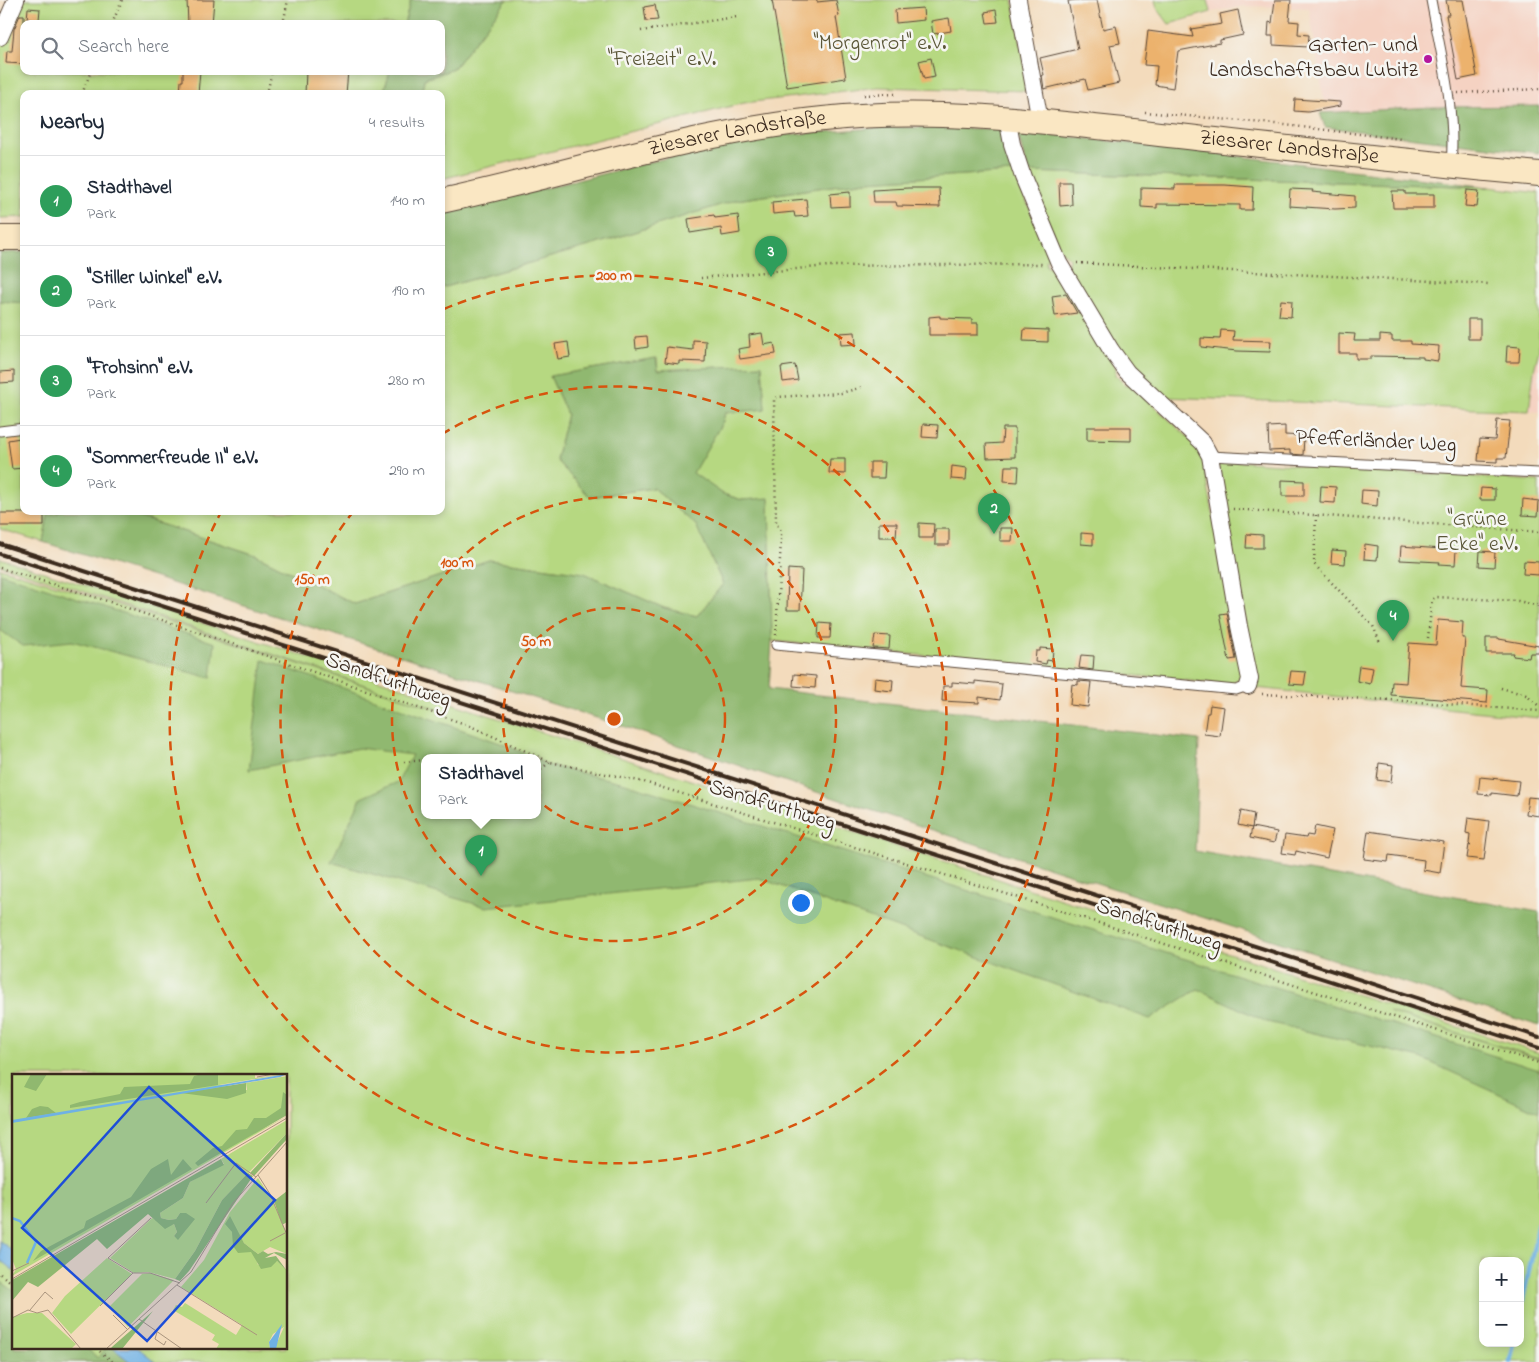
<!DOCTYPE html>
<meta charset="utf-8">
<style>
:root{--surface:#fff;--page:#f2f2f3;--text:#1f2937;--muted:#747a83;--line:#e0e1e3;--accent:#db2777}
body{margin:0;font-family:"Indie Flower",sans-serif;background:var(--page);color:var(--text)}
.controls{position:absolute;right:15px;bottom:15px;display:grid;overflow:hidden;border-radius:10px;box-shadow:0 2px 8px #0003}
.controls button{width:45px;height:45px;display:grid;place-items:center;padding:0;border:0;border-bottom:1px solid var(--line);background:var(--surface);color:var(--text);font:25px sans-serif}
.you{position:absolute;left:800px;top:902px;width:18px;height:18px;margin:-12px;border:4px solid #fff;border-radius:50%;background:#1a73e8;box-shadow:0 0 0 8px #1a73e833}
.badge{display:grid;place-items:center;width:32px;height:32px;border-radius:50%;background:var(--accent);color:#fff;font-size:16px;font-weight:700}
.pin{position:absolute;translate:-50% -41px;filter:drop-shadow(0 1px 2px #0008)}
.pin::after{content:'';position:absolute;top:26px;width:18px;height:15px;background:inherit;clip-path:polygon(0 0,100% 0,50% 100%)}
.popup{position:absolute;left:421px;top:754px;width:120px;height:65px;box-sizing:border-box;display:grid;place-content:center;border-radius:10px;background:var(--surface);filter:drop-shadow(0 1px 4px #0005);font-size:16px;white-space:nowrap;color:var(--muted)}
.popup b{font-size:19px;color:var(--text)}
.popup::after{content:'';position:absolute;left:50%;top:100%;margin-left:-10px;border:10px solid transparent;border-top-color:var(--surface)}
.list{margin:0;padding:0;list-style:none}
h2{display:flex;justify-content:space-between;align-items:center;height:65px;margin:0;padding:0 20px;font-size:21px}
h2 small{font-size:16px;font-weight:400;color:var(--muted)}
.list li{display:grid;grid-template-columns:32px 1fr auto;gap:15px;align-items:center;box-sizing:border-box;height:90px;padding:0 20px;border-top:1px solid var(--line)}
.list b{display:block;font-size:19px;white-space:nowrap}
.list p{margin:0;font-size:16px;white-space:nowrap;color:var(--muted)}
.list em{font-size:16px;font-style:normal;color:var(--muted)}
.icon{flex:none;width:28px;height:28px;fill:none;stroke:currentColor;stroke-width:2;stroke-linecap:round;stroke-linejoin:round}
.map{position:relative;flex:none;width:1539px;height:1362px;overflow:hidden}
.search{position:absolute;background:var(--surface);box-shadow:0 2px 8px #0003;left:20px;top:20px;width:425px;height:55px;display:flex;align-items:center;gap:12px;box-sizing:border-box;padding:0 18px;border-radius:10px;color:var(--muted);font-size:19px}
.panel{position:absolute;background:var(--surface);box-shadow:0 2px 8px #0003;left:20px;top:90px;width:425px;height:425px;border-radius:10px}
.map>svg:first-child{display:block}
.built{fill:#f5d2c2}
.green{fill:#b6d881;stroke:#788150;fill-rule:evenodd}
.forest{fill:#90b86f;stroke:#667146}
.water{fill:#6fb1e4;stroke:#556e81}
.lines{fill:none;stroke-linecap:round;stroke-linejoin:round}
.stream{stroke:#6fb1e4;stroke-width:4.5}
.building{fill:#ecb26d}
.service-casing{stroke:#574536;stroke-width:11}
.minor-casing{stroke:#574536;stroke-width:18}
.secondary-casing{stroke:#574536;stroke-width:26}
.path{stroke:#574536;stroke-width:2.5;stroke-dasharray:1 4;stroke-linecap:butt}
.service{stroke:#fff;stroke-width:9}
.minor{stroke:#fff;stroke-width:16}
.secondary{stroke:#fae7c3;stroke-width:24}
.rail{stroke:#3b2a1e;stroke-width:4}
.ring{fill:none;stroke:#d7540e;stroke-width:2.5;stroke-dasharray:9 6}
.poi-dot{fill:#b5179e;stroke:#f6f6f2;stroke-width:2}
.labels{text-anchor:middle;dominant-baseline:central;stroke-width:5;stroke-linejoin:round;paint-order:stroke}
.park-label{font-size:22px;fill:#5a5637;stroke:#f6f6f2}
.poi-label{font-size:22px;fill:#3b2a1e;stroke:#f6f6f2;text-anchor:end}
.street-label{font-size:22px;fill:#3b2a1e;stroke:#f6f6f2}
.inset-river{fill:none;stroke:#6fb1e4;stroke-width:2.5}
.inset-road{fill:none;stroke:#a9947d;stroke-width:1}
.view{fill:#1d4ed8;fill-opacity:0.15;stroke:#1d4ed8;stroke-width:2.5}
.inset-edge{fill:none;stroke:#3b2a1e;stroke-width:2.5}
.centre{fill:#d7540e;stroke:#f6f6f2;stroke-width:2.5}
.ring-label{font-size:15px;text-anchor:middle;font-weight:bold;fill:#d7540e;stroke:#f6f6f2;stroke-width:5;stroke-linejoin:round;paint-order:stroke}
</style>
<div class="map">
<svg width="1539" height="1362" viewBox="0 0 1539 1362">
<rect width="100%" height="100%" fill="#f6f6f2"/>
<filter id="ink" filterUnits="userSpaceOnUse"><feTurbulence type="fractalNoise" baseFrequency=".02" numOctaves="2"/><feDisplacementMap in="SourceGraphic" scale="10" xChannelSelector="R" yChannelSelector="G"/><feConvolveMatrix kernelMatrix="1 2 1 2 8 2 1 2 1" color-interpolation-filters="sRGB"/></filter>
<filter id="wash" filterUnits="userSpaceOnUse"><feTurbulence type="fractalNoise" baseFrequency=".0096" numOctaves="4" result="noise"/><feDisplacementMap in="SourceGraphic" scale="20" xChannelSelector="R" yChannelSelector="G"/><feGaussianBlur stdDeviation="1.12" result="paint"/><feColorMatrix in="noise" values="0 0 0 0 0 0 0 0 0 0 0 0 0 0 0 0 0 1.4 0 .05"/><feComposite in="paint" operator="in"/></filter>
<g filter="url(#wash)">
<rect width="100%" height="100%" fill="#f3dbbc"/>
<path class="built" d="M1208,0H1539V106L1434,107L1326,113L1309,8L1244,6L1211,12Z
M1539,350V412L1529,411L1534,370Z"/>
<path class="green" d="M20,0H411L404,24H24V71H390L383,94H24V217L0,218V45Z
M507,0H1013L1029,91L878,87L744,103L441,179V94H422L424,79L453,69Z
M1155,0H1208L1211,12L1169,24L1157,8Z
M1013,172L1052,257L1046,260L1047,266L1057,267L1116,369L1115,375L1125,385L1130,384L1201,449L1243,674L1232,685L772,641L769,499L742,500L723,494L692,474L723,421L725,413L765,409L762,365L658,370L657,358L550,376L567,414L556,460L590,497L653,488L696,525L723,584L697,616L664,608L584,573L489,560L355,604L256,555L120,511H441V288L593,245L736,200L866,181Z
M1028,172L1489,187L1539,193V350L1534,370L1529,411L1164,397L1115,348L1067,268L1069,258L1058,247Z
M0,301L24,303V511H58V513L48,515L43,542L0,529Z
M1217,460L1539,481V718L1256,688Z
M0,558L1539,1053V1058L1389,1012L1539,1059V1362H0V568L85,594L443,711L73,588L0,565ZM425,757H537V815H425ZM14,1076H286V1348H14ZM1483,1261H1520V1343H1483Z"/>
<path class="forest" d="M411,0H507L453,69L424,79L422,94H383L390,71H441V24H404Z
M1539,106V153L1325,127L1320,113L1434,107Z
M890,127L1001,129L1013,172L866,181L736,200L593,245L441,288V214L691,152L770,136Z
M1017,131L1180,149L1489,187L1028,172Z
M24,252V303L0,301V253Z
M656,358L658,370L762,365L765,409L725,413L723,421L693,473L723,494L742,500L769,498L772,641L769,689L1199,740L1195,851L1539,912V1026L849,803L625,727L43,542L48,515L58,513V511H120L256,555L355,604L489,560L584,573L664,608L697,616L723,584L696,525L653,488L590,497L556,460L567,414L550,376Z
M0,573L215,643L211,678L72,641L23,646L0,630Z
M263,660L503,744L532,757H425V815H537V760L551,766L625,783L1539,1070V1112L1421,1058L1267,1022L1198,989L1150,1019L759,878L486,907L331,862L361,798L398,782L412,755L359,748L249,770Z
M0,1281L14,1291V1348H86L98,1358L106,1348H113L130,1362H0Z"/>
<path class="water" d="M0,1241L14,1252V1271L0,1260Z
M113,1348H138L156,1362H130Z"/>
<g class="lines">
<path class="stream" d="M1520,1313L1539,1223
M1510,1362L1514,1343"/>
</g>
<g id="blocks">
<path class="building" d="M187,0H214L212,24H188Z
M772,0H817V2L836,0L839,16L836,17L846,78L787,87Z
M1076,0H1097L1103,29L1116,26L1120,43L1110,45L1119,83L1088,90L1085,79L1044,89L1042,75H1044L1040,58L1078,49L1068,1Z
M1275,0H1291L1289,21L1299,22L1298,34L1309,35L1308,47L1273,45V36H1268L1269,22L1272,23Z
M1446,0H1463L1477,76L1458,80L1446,15H1449Z
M655,5L658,20L646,21L644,7Z
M28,8L40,9L39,20L27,19Z
M923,8L924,20L896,23L895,10Z
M996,10L998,22L987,23L985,12Z
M1238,10L1243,35L1220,40V43L1178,51L1173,88L1155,85L1157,66L1144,65L1148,31L1193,37L1191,29L1222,24L1220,14Z
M20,15H24V64L6,63L7,51H12L14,29Z
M949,18L951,31L933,34L931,21Z
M931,58L935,77L924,79L919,61Z
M183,71H200L198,94H180L181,81H183Z
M306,71H348L346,94H305Z
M1295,99L1340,102V106L1308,112L1294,111Z
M1059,182H1071L1072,205L1060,206Z
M1175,185H1225L1253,187L1252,210H1240V205L1157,204V208L1141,207V188L1175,189Z
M908,188H939L940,207L897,206L896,202H874L873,190Z
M1290,189L1313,190L1312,192L1355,196V208L1335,209L1289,206Z
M1467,190L1479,191L1477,207L1465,206Z
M1392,191H1405V194H1434V208H1393Z
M850,192V206L831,207L830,194Z
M806,199L808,216L795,217L794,212L773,214L772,202Z
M714,215L715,218L738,215L740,233L722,236L721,228L690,233L688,219Z
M1066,294L1077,313L1055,316L1052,296Z
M1281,300L1292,301L1291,317L1279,316Z
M940,316V318L972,319V323H978V335H929V317Z
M1468,319H1480V339H1468Z
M1024,329L1048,330V342L1023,341Z
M1221,330L1234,331L1233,340L1271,341L1270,352L1237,351L1201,347V338L1220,339Z
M855,332L856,344L841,345L840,333Z
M762,333L764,345L774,343L776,354L740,359L738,349L750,347L749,335Z
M1339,333L1355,334L1354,341H1380V335L1392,336V341H1411V344L1439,346L1438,361L1423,359V357L1371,356V359H1356V353H1339Z
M647,336L648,347L636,349L635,337Z
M693,340L706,341L705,362L679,361V364L665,362L667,347L693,350Z
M568,342L570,357L558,359L555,344Z
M1507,346L1520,347L1519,362H1506Z
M795,365L798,380L783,382L781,367Z
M14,371V382L0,383V372Z
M1497,420L1510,421L1506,458H1497V462L1478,461L1480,439L1495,440Z
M923,424L938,425L937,438L922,437Z
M1285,426V435L1304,436L1303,455L1290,454V450L1269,451L1268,427Z
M1087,427H1131V441L1087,440Z
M1003,428H1015V457L987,458L986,444L1002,443Z
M20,438L24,468L12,469L8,440Z
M830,459H845V474L829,473Z
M870,462H885L884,478H870Z
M952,466L967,468L966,480L951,479Z
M1005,466H1019L1018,482L1004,481Z
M1282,480L1304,481V496H1282Z
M1321,486L1336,487L1335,503L1320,502Z
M1481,488L1495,489V500H1480Z
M1362,490L1378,491L1377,506L1361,504Z
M1523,499L1539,501L1538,516L1522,515Z
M0,513H44V526H0Z
M879,523H897L896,537H879Z
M919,523L934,524L933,538H919Z
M1000,528H1013L1012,541H1000Z
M935,529H949V545H935Z
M1081,533L1093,534V545L1081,544Z
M1247,534L1263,535V548H1246Z
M1365,544L1378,546L1377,560L1364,559Z
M1401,546L1456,550L1455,565L1439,564L1440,562L1400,560Z
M1332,550L1346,551L1345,564L1331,563Z
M1480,551L1495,552L1494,567L1479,566Z
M1524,561L1539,562V575L1523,574Z
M788,569L802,570L800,610H787Z
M1227,613L1236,659L1229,660L1220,614Z
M1438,620L1463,622L1462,638H1465L1461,688L1488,690L1487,703L1391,695L1392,682L1406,683L1409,643L1436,645Z
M819,623L831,624L830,638H818Z
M875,635L890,636L889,649L873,648Z
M1486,638H1499V639L1539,646V653H1530L1529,658L1513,656L1514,653H1486Z
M1040,648L1053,649L1052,661L1047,660L1046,664L1035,662L1036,651H1040Z
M1081,655L1094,656L1093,670L1079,668Z
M1359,666L1373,668L1370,684L1357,681Z
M1291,671L1306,672L1304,685L1289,684Z
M794,674L816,676L815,688L793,686Z
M875,678L893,680L892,691L874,689Z
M975,681L1002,684L1000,700L979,697V703L942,701L943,686H952V682L975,684Z
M1078,681L1091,682L1088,707L1070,705L1072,684L1078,685Z
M1210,705L1224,707L1220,736L1204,734L1207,713H1209Z
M1379,763L1393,765L1391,782L1377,780Z
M1480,777L1519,781L1517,796L1492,793V795L1478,794Z
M1528,797L1539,798V816L1526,814Z
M1241,811L1254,814L1252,828L1238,825Z
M1468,818L1489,821L1484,860L1467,858L1469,845L1471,846L1469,844L1470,834L1466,833Z
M1315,826L1333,830L1327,858L1296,851L1295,855L1282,853L1285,835L1306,838L1307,835L1313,836Z
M1252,827L1277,832L1274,843L1250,838Z
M1368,831L1444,842L1440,873L1423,870L1424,860L1389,855L1388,862L1364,859Z"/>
</g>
</g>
<g filter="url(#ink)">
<use href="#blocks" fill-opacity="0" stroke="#574536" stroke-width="1"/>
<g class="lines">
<g class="service-casing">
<path id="service" d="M1431,0C1441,55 1456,110 1451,166
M0,431L24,428
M1210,456L1539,473
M776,645L1236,690L1248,686"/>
</g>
<g class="minor-casing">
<path id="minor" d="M1018,0L1040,121
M0,37L16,0
M1007,118L1012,144L1023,177L1059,263L1111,350L1127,372L1203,443L1210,456L1239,626L1250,679L1248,686"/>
</g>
<g class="secondary-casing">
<g id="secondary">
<path id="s1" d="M441,201C568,174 693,132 823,119C932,107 1042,121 1151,133C1280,147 1409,162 1539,174"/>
<path d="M0,238H24"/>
</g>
</g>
<path class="path" d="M112,24L122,0
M283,24L288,0
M641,31L736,17
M1458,93L1539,89
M82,94L91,71
M267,94L272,71
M864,95L895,94
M1145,112L1285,125L1401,139
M1077,263L1489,284
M701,278L828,266L1044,264
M1233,509L1539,532
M1316,515L1314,564L1373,626L1380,643
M0,568L101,599L468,725L550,762L644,782L1055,909L1539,1063
M776,635L781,540V531L776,523L774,399L777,397L841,393L863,387
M1428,638L1432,600L1435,597L1518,601L1539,606
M1501,688L1526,695L1539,706
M1262,694L1391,700L1539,711
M404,762L425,760
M537,772L550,762
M0,1274L14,1284
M96,1348L113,1362"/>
<use href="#service" class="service"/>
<use href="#minor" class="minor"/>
<use href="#secondary" class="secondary"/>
<path class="rail" d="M0,544L1539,1037
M0,554L1539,1048"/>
</g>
</g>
<g class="ring">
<circle cx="614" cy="719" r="111"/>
<circle cx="614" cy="719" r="222"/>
<path d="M442 434A333 333 0 1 1 353 512"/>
<path d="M444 309A444 444 0 1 1 220 514"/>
</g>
<circle class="poi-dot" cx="1428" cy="59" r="5"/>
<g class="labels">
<g class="park-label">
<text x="880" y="44">"Morgenrot" e.V.</text>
<text x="662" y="60">"Freizeit" e.V.</text>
<text x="1477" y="520">"Grüne<tspan x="1477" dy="25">Ecke" e.V.</tspan></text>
</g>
<g class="poi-label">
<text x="1418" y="46">Garten- und<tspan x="1418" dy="25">Landschaftsbau Lubitz</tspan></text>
</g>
<g class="street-label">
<text stroke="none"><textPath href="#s1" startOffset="304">Ziesarer Landstraße</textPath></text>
<text stroke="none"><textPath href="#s1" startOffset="859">Ziesarer Landstraße</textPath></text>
<text transform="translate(1376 442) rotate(3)">Pfefferländer Weg</text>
<text transform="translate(388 681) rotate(19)">Sandfurthweg</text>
<text transform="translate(772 806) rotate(17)">Sandfurthweg</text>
<text transform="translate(1159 926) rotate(18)">Sandfurthweg</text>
</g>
</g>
<g transform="translate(12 1074)">
<rect width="275" height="275" fill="#f3dbbc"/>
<path d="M0,0H257L243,1V4L273,0L207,11L235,16L234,9L275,2V40L249,56L275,42L0,202L4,195L0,185ZM275,46V59L210,126L183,177L163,205L136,198L122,199L98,184L140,144L155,152L162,150L165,158L162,162L166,165L174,156L178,144L168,139L164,145L157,146L149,144L148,139L171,124L178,108L212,90L209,85ZM246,104L261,127L275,162V180L258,173L246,180L232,169L216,144L220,158L243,181L246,191L265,187L275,197V275H264V271L272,253L261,260L257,268L258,275H204L207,270L200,266L203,261L161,236L164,231L170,233L173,229L224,261L230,251L169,213L192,186L218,138ZM95,184L120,200L59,260L40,239L53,222ZM138,199L162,206L116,253L98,232L130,200ZM15,239H30L64,270L59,275H0V243Z" fill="#b6d881"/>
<path d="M19,0H35L24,17L12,13ZM190,0H206V11L58,34V31L68,28L108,20L112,13L178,10L182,2ZM234,9V19L215,25L169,19ZM271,18L275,21V41L186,92L183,89L201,74L210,72L224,56L235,55L242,44H254L269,34ZM28,32L36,33L44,39L14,44L20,35ZM275,59V65L242,102L238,99ZM156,85L159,101L171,85L180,95L21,187L29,177L72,154L74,147L119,123L139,95ZM209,85L212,91L178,108L171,124L148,139L149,144L157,146L164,145L168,139H174L183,145L166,166L162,162L165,158L162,150L153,155L136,140L95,175L85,165L26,213L16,208L0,227V206ZM236,99L241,102L177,197L168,207L163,205L183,177L210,126ZM275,117V148L270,151L275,160L269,148L262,127ZM218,142L232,169L246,180L251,177L256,180L264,178L275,180V186L262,179L253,184L264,182L275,197L265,187L259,193L249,195L239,178L226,179L221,172L220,158L213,150ZM141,237L110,275H98L101,272Z" fill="#90b86f"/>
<path d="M275,0L268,3L0,49V46ZM270,250L264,275H258L257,268Z" fill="#6fb1e4"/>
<path class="inset-river" d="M0,144L8,147L24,168L15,189"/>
<path class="inset-road" d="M245,3L262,0M246,101L258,120L275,161M194,129L224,89L244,103M139,144L96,184L121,199H138L168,209M258,167L273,159M0,197L17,189M0,205L275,44M165,211L245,261M88,232L121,199M18,236L33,218L41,225M101,241L116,256M0,244L16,236L25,239L36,236L69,275M127,245L170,275M145,258L143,265L152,271L154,267M94,275L179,198L221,129L275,68"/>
<path class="view" d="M137,13L263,126L135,267L10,154Z"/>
<rect width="275" height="275" class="inset-edge"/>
</g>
<circle cx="614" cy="719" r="8" class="centre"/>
<g class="ring-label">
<text x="614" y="280">200 m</text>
<text x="457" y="567">100 m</text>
<text x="312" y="584">150 m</text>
<text x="536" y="646">50 m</text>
</g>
</svg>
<div class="controls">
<button>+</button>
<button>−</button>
</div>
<div class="you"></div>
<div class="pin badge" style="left:481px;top:876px;background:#2e9e5b">1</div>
<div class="popup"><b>Stadthavel</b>Park</div>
<div class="pin badge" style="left:994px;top:534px;background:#2e9e5b">2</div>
<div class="pin badge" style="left:771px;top:277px;background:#2e9e5b">3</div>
<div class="pin badge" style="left:1393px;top:641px;background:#2e9e5b">4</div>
<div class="search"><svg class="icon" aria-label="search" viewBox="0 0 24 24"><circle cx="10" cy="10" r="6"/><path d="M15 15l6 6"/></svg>Search here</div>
<section class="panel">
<h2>Nearby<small>4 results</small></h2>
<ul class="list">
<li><span class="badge" style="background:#2e9e5b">1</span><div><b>Stadthavel</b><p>Park</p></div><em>140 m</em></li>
<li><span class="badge" style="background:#2e9e5b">2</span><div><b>&quot;Stiller Winkel&quot; e.V.</b><p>Park</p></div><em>190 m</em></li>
<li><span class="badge" style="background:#2e9e5b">3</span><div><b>&quot;Frohsinn&quot; e.V.</b><p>Park</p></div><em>280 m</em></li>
<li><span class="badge" style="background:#2e9e5b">4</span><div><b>&quot;Sommerfreude II&quot; e.V.</b><p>Park</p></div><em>290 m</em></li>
</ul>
</section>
</div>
